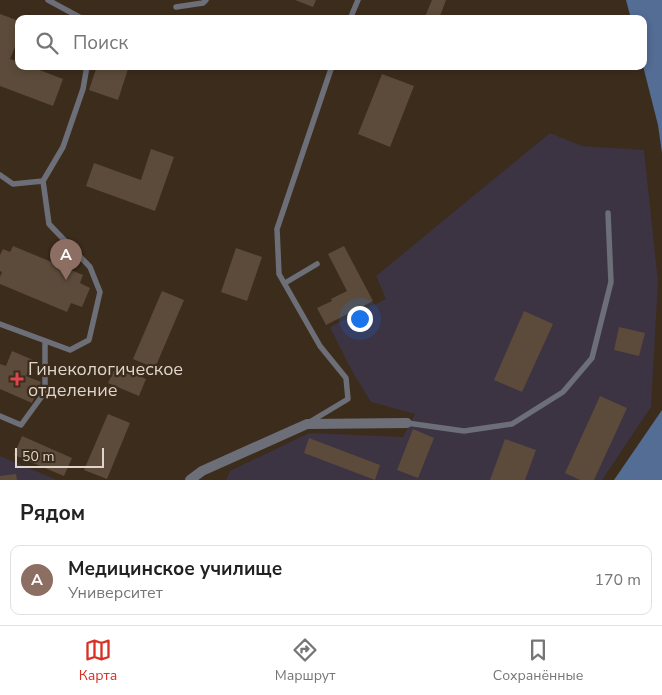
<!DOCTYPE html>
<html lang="ru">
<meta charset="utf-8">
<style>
:root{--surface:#fff;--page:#f2f2f2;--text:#222;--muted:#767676;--line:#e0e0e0;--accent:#d93025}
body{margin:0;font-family:"Nunito Sans",sans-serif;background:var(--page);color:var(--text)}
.scale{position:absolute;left:15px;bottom:12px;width:89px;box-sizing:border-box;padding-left:5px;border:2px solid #dfd5cb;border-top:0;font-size:14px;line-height:18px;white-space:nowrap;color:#dfd5cb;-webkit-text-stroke:4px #3c2c1c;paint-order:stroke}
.you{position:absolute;left:359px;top:318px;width:18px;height:18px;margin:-12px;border:4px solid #fff;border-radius:50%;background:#1a73e8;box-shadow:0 0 0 8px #1a73e833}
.badge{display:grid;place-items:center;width:32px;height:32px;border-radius:50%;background:var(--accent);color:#fff;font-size:16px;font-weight:700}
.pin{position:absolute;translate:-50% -41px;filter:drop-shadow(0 1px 2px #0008)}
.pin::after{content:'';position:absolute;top:26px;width:18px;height:15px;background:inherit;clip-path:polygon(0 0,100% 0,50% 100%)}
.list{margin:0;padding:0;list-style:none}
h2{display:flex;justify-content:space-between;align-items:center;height:65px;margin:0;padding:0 20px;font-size:21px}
h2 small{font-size:16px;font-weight:400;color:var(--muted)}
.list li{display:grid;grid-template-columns:32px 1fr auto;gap:15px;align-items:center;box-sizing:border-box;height:70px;margin:0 10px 10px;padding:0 10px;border:1px solid var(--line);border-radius:10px}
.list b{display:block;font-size:19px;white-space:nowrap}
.list p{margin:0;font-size:16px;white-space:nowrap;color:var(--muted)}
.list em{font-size:16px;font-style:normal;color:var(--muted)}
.icon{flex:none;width:28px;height:28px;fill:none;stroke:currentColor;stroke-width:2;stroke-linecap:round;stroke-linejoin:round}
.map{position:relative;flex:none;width:662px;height:480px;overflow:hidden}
.search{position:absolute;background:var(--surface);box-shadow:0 2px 8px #0003;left:15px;right:15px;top:15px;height:55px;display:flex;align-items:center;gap:12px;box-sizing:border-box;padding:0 18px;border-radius:10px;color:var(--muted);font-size:19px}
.sheet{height:145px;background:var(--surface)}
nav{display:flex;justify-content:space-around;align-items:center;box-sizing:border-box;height:70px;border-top:1px solid var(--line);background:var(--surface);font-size:14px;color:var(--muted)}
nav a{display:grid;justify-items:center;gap:2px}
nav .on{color:var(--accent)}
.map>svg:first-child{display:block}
.industrial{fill:#3c3343}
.water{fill:#546d95}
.building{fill:#5c4b3a}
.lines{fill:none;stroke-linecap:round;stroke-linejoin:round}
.service{stroke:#6c6e78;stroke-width:5.5}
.minor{stroke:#6c6e78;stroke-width:10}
.health-dot{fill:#e0444e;stroke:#3c2c1c;stroke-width:2}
.labels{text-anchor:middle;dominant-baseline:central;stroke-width:4.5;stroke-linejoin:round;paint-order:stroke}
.poi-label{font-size:18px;fill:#dfd5cb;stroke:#3c2c1c;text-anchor:start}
</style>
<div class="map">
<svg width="662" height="480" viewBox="0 0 662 480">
<rect width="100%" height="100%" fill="#3c2c1c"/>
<path class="industrial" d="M550,133L582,146L644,150L658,282L651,407L602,480H226L230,471L309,433L403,437L415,414L371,402L352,371L330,327L386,299L376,276Z
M0,456L57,480H0Z"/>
<path class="water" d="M626,0H662V153L658,125L643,66V19H631Z
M662,410V480H614Z"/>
<path class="building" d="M295,0H316L313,7Z
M432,0H446L439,19H424Z
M0,14L19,21V37L10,59L19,62V66H29L63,79L53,106L0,86Z
M97,66H129L118,100L89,90Z
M382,74L414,86L390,147L358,134Z
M151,149L174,157L155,211L86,186L94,163L141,180Z
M13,246L83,275L80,283L90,288L82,307L71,303L67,312L0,284V277L2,272L0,271V255L3,249L10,252Z
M344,246L373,301L326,325L317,308L332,301L331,299L347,291L328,254Z
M236,248L262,257L247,301L221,292Z
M162,291L184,300L155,368L133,359Z
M524,311L553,324L522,392L494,380Z
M619,327L645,333L639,356L614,350Z
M12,351L33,360L26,376L41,382L32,403L0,389V364L6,366Z
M116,366L146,379L139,396L108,383Z
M600,396L627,408L594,480H580L565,473Z
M108,414L130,423L107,479L84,470Z
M413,429L434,438L418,478L397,470Z
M22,436L72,458L64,476L14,455Z
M309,438L380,465L375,480L304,453Z
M505,439L536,450L525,480H490Z
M16,474L17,480H0V476Z"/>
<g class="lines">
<path class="service" d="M48,0L83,19
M176,7L203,3L206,0
M350,19L358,0
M0,175L13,184L43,181L49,224L90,267L100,292L89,340L70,350L0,324
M43,181L63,147L83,89L87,66
M285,283L317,264
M0,416L21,425L45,392V341
M308,423L348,399L346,378L320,346L279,274L277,229L332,66
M407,423L464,431L512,424L563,392L592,358L611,282L608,213"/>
<path class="minor" d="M190,480L202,471L307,424L407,423"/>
</g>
<path class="health-dot" d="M14.5 371.5h5v5h5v5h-5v5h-5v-5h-5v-5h5z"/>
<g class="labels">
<g class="poi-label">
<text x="28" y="369">Гинекологическое<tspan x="28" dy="21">отделение</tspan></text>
</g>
</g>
</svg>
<div class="scale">50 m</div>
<div class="you"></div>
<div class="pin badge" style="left:66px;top:280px;background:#8d6e63">A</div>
<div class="search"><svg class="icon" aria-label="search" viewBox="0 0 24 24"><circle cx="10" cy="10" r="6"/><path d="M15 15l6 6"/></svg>Поиск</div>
</div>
<section class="sheet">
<h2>Рядом<small></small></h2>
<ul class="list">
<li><span class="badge" style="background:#8d6e63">A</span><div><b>Медицинское училище</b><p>Университет</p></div><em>170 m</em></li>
</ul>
</section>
<nav>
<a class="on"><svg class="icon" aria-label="map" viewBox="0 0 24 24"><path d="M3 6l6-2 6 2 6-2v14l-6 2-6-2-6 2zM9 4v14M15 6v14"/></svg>Карта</a>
<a><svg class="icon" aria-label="directions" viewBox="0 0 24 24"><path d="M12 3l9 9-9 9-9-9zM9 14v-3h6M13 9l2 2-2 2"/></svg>Маршрут</a>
<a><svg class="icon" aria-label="saved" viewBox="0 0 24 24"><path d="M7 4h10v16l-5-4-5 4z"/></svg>Сохранённые</a>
</nav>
